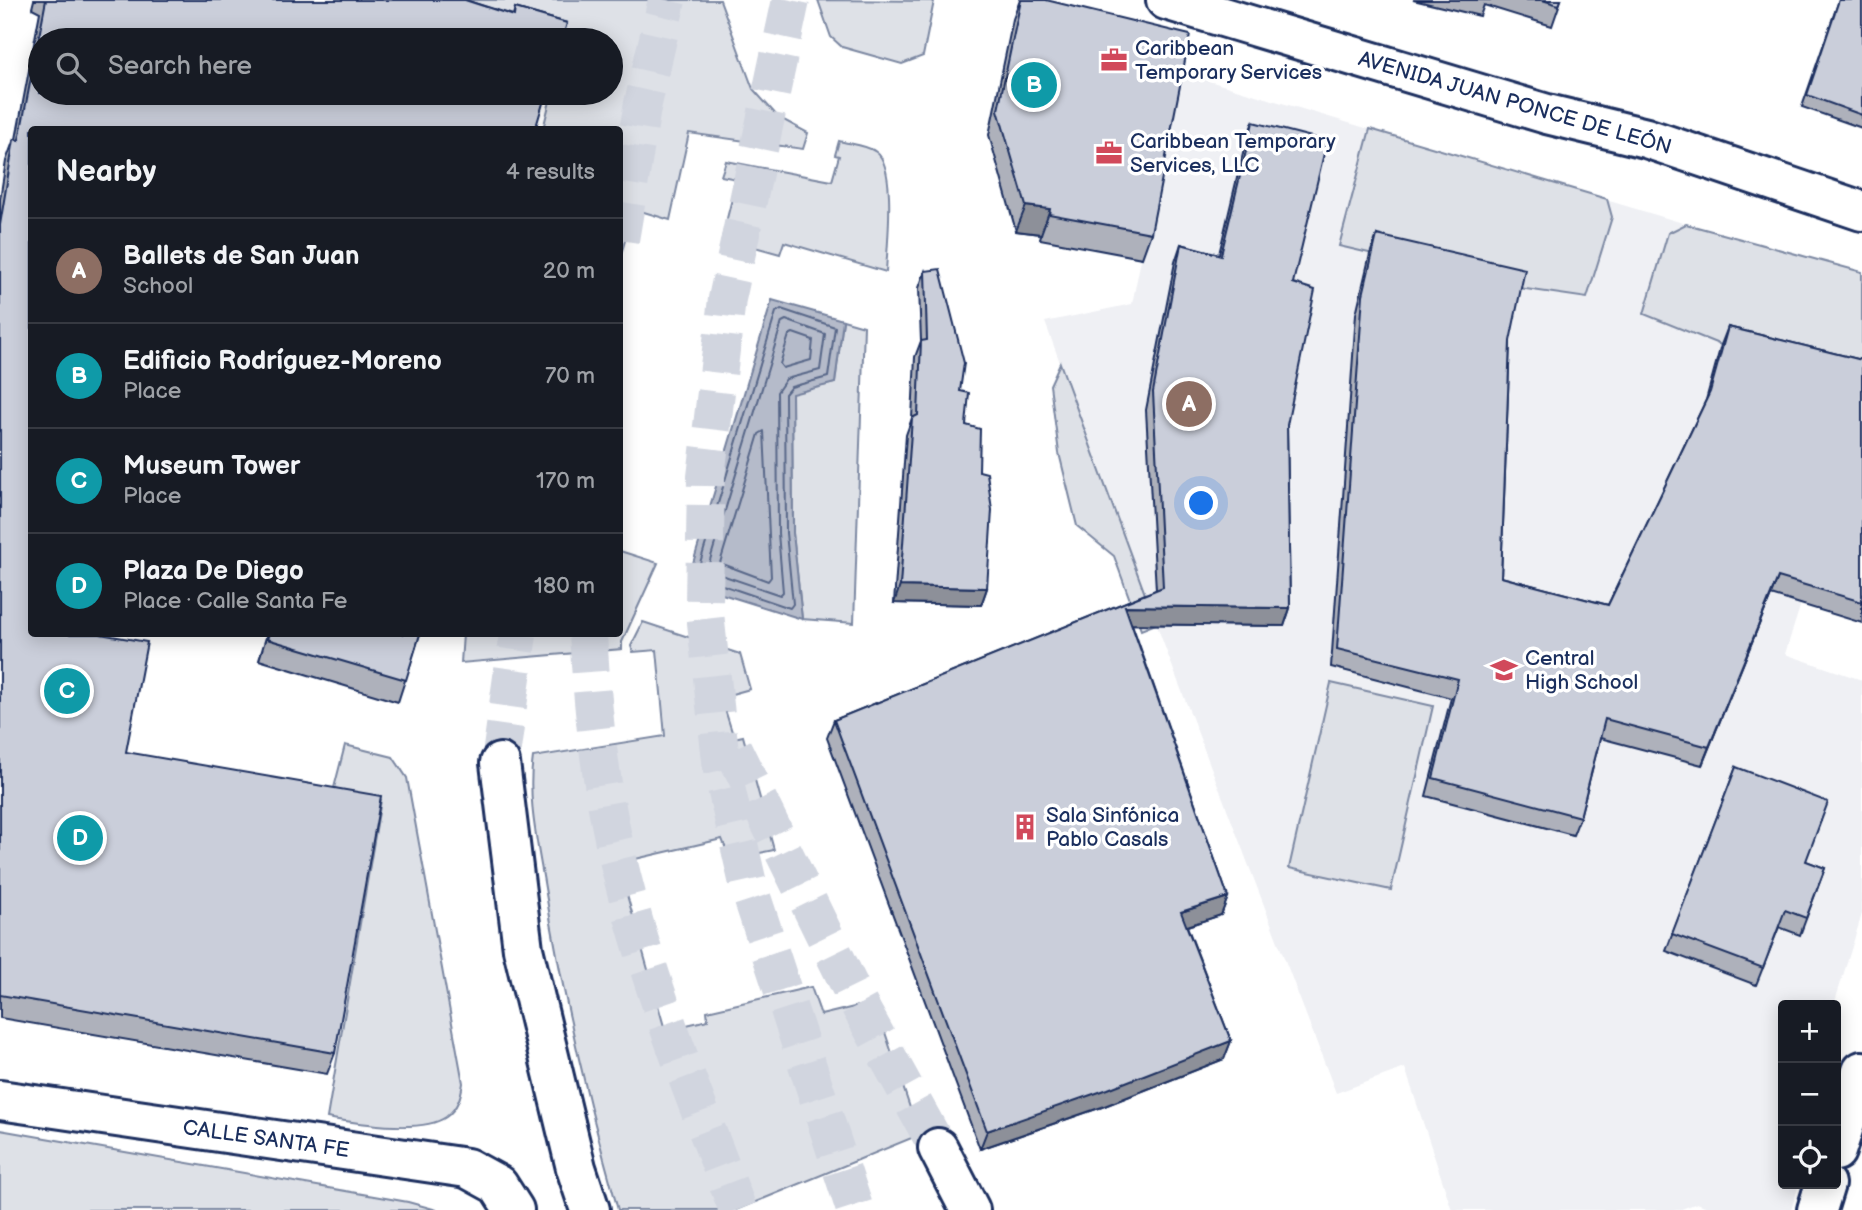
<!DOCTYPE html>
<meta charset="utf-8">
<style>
:root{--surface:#171b24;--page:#20242c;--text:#f1f3f6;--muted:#9ea1a6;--line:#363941;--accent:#d1495b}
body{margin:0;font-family:"Balsamiq Sans",sans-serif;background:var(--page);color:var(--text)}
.controls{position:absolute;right:21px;bottom:21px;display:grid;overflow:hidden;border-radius:7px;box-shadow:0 4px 18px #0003}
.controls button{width:63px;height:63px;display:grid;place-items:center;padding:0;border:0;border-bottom:2px solid var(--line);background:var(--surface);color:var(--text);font:35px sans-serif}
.you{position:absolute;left:1202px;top:504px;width:24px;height:24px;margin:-18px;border:5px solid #fff;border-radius:50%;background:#1a73e8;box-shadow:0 0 0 10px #1a73e833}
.badge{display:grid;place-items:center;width:46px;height:46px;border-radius:50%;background:var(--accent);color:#fff;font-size:23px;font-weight:700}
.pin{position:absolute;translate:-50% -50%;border:4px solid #fff;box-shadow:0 2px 7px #0006}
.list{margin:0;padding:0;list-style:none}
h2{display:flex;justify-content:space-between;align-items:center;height:91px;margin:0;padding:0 28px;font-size:30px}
h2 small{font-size:23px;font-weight:400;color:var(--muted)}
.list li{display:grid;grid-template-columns:46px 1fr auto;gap:21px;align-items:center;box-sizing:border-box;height:105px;padding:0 28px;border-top:2px solid var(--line)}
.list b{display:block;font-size:26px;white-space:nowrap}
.list p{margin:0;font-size:23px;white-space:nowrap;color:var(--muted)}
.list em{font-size:23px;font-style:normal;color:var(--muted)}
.icon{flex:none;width:38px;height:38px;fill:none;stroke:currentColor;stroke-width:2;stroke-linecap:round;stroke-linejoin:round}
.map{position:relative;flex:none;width:1862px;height:1210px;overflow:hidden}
.search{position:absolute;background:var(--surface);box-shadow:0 4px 18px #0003;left:28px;top:28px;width:595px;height:77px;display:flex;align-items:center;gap:18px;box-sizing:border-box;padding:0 24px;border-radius:38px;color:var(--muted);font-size:26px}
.panel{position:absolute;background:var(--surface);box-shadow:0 4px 18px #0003;left:28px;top:126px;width:595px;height:511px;border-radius:7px}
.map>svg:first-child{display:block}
.built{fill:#eff0f4}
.green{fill:#dee1e7;stroke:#7c88a2;stroke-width:2}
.water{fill:#b5bbca;stroke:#77839f;stroke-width:2}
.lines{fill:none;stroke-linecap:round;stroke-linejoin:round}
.shore{stroke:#596789;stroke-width:2}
.highway-tunnel{stroke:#d1d5df;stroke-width:38;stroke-dasharray:38 19;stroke-linecap:butt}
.minor-casing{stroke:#1b2f5e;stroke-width:44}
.major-casing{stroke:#1b2f5e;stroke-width:44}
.highway-casing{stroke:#1b2f5e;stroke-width:44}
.minor{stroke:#fff;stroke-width:38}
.major{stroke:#fff;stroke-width:38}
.highway{stroke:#fff;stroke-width:38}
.wall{fill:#aeb1bb;stroke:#1b2f5e;stroke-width:2}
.shaded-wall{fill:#8d9099;stroke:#1b2f5e;stroke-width:2}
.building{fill:#caceda;stroke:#1b2f5e;stroke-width:2}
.labels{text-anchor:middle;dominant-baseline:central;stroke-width:7;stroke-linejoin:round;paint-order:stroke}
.poi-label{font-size:21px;fill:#1b2f5e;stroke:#fff;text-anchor:start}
.street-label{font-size:21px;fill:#1b2f5e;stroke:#fff}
</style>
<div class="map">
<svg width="1862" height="1210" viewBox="0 0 1862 1210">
<rect width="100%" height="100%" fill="#fff"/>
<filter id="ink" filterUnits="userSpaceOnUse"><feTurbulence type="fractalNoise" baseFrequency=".0143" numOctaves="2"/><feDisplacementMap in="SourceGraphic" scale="14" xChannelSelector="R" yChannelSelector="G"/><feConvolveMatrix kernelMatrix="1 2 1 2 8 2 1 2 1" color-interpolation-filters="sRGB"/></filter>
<g filter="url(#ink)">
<path class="built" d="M1179,72L1686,224L1862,272V412L1785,654L1862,680V914L1834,1005H1783V1184H1799L1791,1210H1715L1697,1203L1679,1210H1452L1405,1068L1336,1093L1166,650L1045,322L1132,304Z"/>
<path class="green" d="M428,0H720L753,89L778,117L808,133L803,149L689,133L670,220L634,209L620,258V130L543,129L552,93H611V40H553Z
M818,0L934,1L923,56L902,64L842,47L831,37Z
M1370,129L1607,199L1612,217L1587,298L1519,288L1339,246Z
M839,141C850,144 867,145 876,152C897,166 887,247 886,272L784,242L780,254L722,238L737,179L721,176L726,161L832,181L839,156L835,155Z
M1686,224L1862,272V378L1721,345L1644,314L1668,233Z
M843,320L864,326L854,623L802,619L793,533L792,393L835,383Z
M1060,363L1156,624L1141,630L1114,556L1077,526L1059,453L1050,385Z
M620,551L658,563L622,642V649L461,663L463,634H620Z
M643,622L740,654L750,689L721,697L734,738L743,736L774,850L730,859L722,839L618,863L665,1030L708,1020L707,1011L811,987L821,1015L875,1002L919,1135L736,1210H618C588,1104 563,997 545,888C538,845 527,801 533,757L665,736L657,650L633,652L631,646Z
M1331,683L1433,706L1391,890L1289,868Z
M345,745L393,757L407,778L463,1083C461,1096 458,1108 446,1117C422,1134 355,1123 327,1118L381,800L334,788Z
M0,1130L408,1202L437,1210H0Z"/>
<path class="water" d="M772,300L843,320L835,383L792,394L793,533L802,619L687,583Z"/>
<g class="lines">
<path class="shore" d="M781,309L835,327L828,377L791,387L785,394L786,533L793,604L790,608L696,576L776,312Z
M786,320L825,334L820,370L786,379L777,392L778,533L783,592L780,595L707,570L782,322Z
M793,333L813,340L811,360L783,368L780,364L789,335Z
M764,431L771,577L768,581L720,563L759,434Z"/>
<path class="highway-tunnel" d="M791,0L727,299L706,477L704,604L722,770L749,888L855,1210
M620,240L642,108L667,0
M588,634C592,699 598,764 611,828C638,959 690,1086 738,1210
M733,749L858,1003L938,1148
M500,763L518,634"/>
<g class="minor-casing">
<path id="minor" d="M0,1100L467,1168L498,1185L514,1210
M1836,1151L1862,1071
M1817,1210L1825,1184"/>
</g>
<g class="major-casing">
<path id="major" d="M1166,0L1547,114L1646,138L1862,211"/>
</g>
<g class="highway-casing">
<path id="highway" d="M500,763L523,949L576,1168L590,1210
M938,1148L970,1210"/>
</g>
<use href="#minor" class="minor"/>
<use href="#major" class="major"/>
<use href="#highway" class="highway"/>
</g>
<path class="wall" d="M34,0H465L513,15L515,8L567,23L32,130V634L126,752L335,1053L327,1074L0,1018V199L6,161L14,139H16L40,12L32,8Z
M1020,0H1046L1151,233L1142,258L1040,239L1041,234L1016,231L989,135L1013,19Z
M1413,0H1561L1552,26L1484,5L1480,16Z
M1839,0H1862V128L1802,107Z
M1253,122L1293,283L1287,425L1290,608L1284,626L1132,624L1228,897L1221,915L1187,926L1231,1041L1224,1059L1102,1107L980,1149L827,738L834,720L1156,590L1146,410L1175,262L1181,244L1219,254L1246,140Z
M1377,235L1510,341L1501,577L1608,605L1706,400L1721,345L1728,327L1862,360V623L1771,595L1702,765L1600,738L1580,817L1573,835L1426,796L1451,698L1331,667L1356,314L1370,254Z
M925,271L960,391L966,425L979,471L987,588L981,605L894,603L906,435L912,418L915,357L921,341L919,288Z
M264,634H420L398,702L259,660L267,634Z
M1736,767L1806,861L1825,868L1800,935L1779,927L1756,985L1666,951Z"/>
<path class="shaded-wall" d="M1026,206L1050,209L1041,234L1016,231Z
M1778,577L1771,595L1702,765L1709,747Z
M900,586L987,588L981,605L894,603Z
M1125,606L1290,608L1284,626L1119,624Z
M1228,897L1221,915L1175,930L1181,912Z
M1231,1041L1224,1059L1102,1107L980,1149L987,1131Z"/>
<path class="building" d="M46,0H465L514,16L515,8L567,23L562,40H40V93H546L535,130H32V634H100L147,642L126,752L381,796L335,1053L0,995V225L14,139L19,140Z
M1021,0H1046L1190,35L1151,233L1049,214L1050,209L1026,206L998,110Z
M1542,0H1561L1559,5Z
M1839,0H1862V115L1807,95Z
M1253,122L1327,141L1293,283L1315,290L1287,425L1290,608L1125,606L1228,897L1181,912L1231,1041L1108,1089L987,1131L834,720L1163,587L1153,392L1181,244L1221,255Z
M1377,235L1525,269L1510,341L1501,577L1608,605L1710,392L1728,327L1862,360V602L1778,577L1709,747L1605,719L1580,817L1433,778L1458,679L1337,649L1363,295Z
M940,269L964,363L960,391L969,393L966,425L980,429L979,471L987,473L992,510L987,588L900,586L912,418L918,415L921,341L927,340L925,271Z
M269,634H420L406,680L267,639Z
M1736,767L1828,802L1806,861L1825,868L1806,918L1785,910L1763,968L1672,934Z"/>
</g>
<defs>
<g id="office-bare" transform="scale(2.1)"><path d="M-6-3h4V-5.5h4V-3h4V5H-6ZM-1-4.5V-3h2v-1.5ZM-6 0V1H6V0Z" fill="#d1495b" stroke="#fff" stroke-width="2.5" paint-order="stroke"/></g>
<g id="school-bare" transform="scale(2.1)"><path d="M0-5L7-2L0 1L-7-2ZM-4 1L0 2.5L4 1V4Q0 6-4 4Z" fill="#d1495b" stroke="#fff" stroke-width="2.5" paint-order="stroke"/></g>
<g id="building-bare" transform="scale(2.1)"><path d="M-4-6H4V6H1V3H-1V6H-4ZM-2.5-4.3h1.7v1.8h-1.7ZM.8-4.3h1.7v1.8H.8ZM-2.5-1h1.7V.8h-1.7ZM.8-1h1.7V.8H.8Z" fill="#d1495b" stroke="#fff" stroke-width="2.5" paint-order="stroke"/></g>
</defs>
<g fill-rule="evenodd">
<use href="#office-bare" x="1114" y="60"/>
<use href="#office-bare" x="1109" y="153"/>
<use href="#school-bare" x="1504" y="670"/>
<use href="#building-bare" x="1025" y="827"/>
</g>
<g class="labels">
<g class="poi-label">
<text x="1135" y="48">Caribbean<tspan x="1135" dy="24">Temporary Services</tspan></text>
<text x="1130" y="141">Caribbean Temporary<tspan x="1130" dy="24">Services, LLC</tspan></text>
<text x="1525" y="658">Central<tspan x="1525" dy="24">High School</tspan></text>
<text x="1046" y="815">Sala Sinfónica<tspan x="1046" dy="24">Pablo Casals</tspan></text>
</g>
<g class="street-label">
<text transform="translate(1515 103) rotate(16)">AVENIDA JUAN PONCE DE LEÓN</text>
<text transform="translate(266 1139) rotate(8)">CALLE SANTA FE</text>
</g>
</g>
</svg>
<div class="controls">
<button>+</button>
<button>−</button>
<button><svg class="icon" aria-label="locate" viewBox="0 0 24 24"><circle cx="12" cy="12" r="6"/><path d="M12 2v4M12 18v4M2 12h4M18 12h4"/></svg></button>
</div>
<div class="you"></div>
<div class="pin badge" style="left:1189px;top:404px;background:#8d6e63">A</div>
<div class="pin badge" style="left:1034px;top:85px;background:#0f9aa8">B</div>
<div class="pin badge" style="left:67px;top:691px;background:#0f9aa8">C</div>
<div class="pin badge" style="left:80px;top:838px;background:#0f9aa8">D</div>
<div class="search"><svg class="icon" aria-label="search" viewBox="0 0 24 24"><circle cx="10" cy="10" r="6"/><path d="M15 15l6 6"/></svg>Search here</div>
<section class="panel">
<h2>Nearby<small>4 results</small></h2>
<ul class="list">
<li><span class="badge" style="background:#8d6e63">A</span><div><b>Ballets de San Juan</b><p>School</p></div><em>20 m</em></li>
<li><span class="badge" style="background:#0f9aa8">B</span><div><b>Edificio Rodríguez-Moreno</b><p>Place</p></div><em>70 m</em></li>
<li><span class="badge" style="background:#0f9aa8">C</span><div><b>Museum Tower</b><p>Place</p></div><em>170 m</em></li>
<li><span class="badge" style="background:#0f9aa8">D</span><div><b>Plaza De Diego</b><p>Place · Calle Santa Fe</p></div><em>180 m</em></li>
</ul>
</section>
</div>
